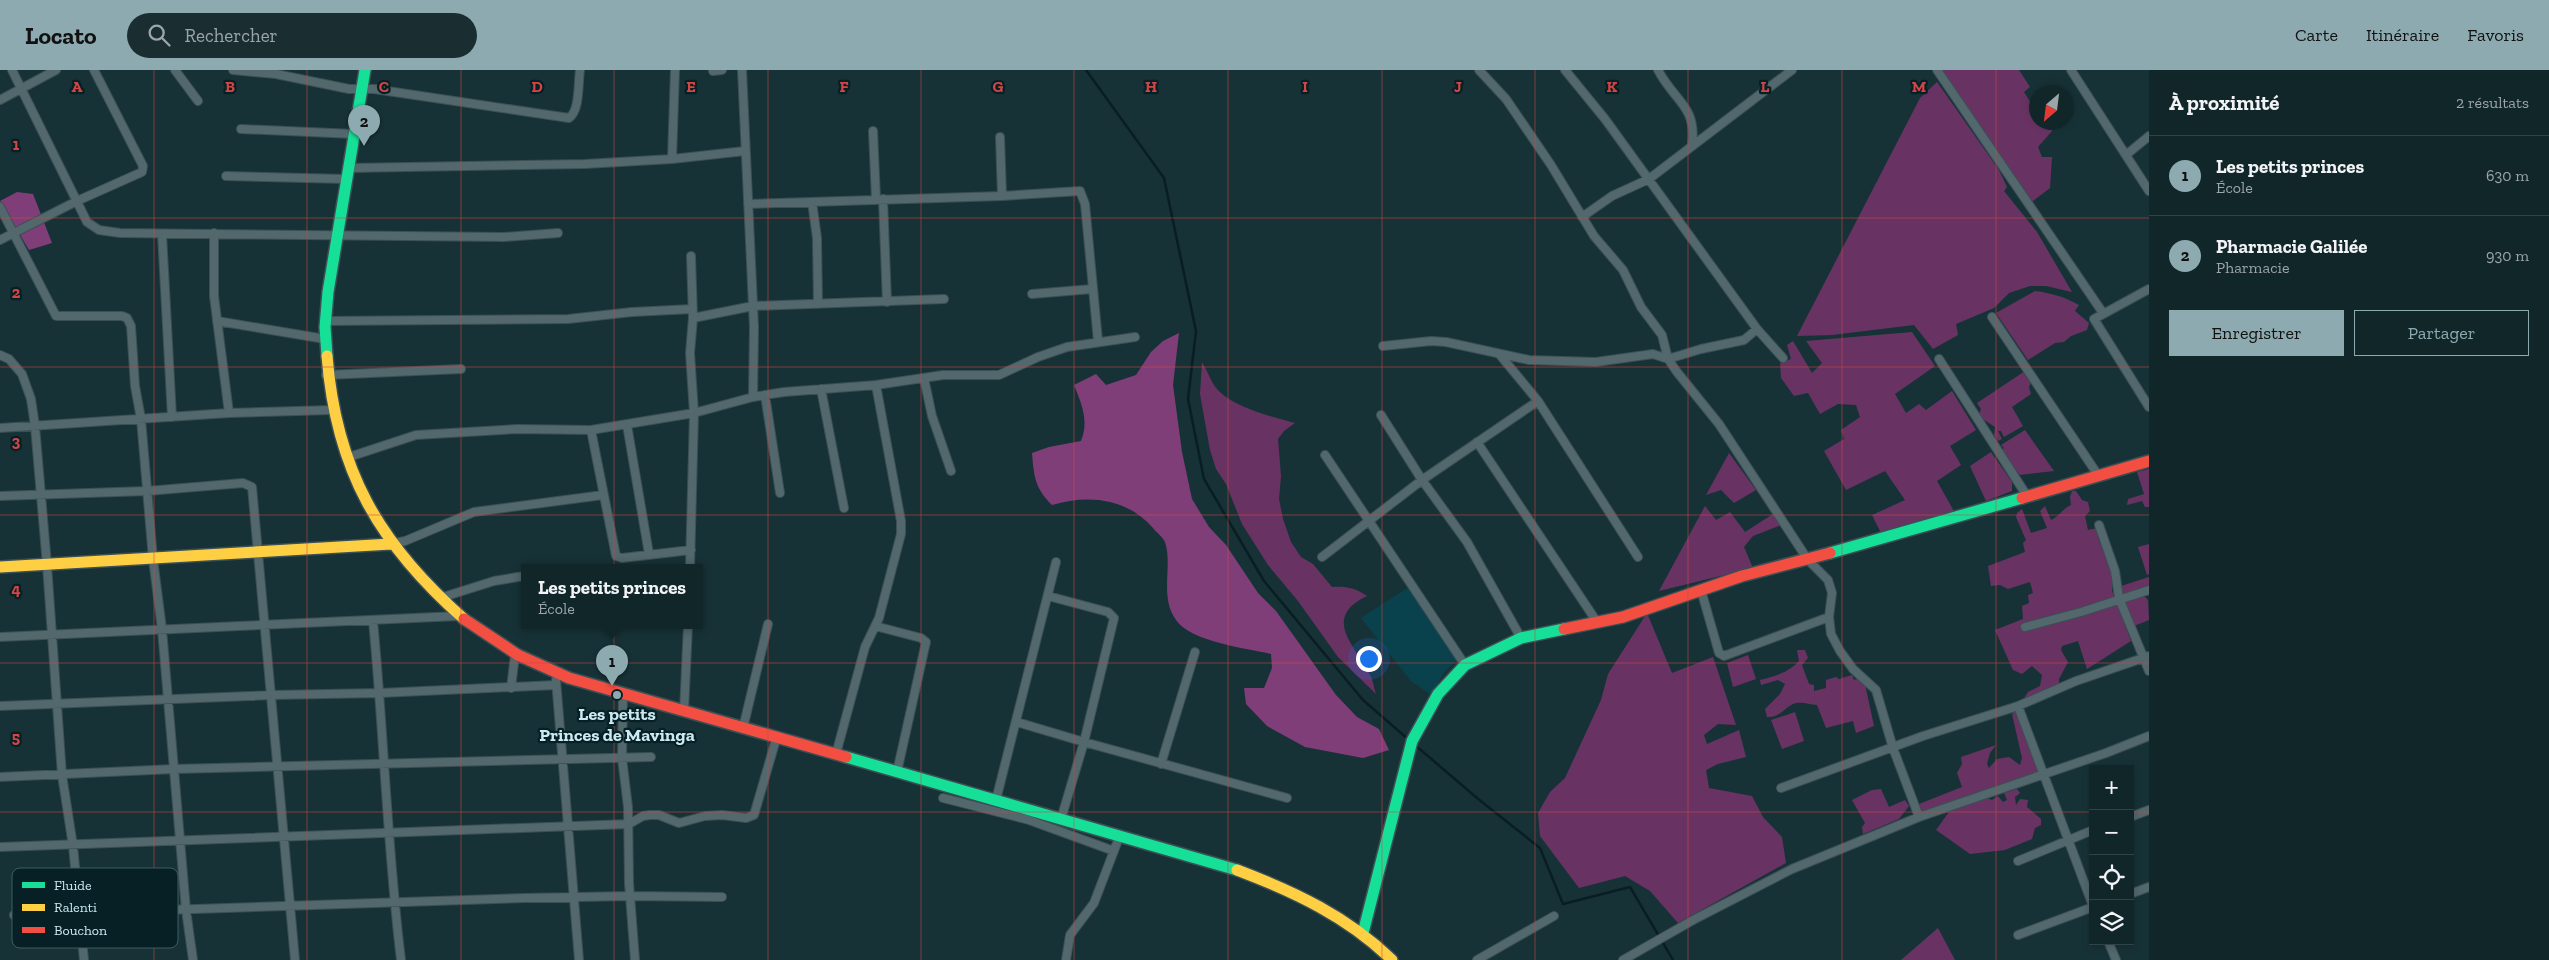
<!DOCTYPE html>
<html lang="fr">
<meta charset="utf-8">
<style>
:root{--surface:#112629;--page:#1a2e31;--text:#f1f3f6;--muted:#9ca5a8;--line:#304346;--accent:#8daab0}
body{margin:0;font-family:"Zilla Slab",serif;background:var(--page);color:var(--text)}
.controls{position:absolute;right:15px;bottom:15px;display:grid;overflow:hidden;border-radius:0px;box-shadow:0 2px 8px #0003}
.controls button{width:45px;height:45px;display:grid;place-items:center;padding:0;border:0;border-bottom:1px solid var(--line);background:var(--surface);color:var(--text);font:25px sans-serif}
.compass{position:absolute;left:2029px;top:15px;width:45px;height:45px;border-radius:50%;background:var(--surface);box-shadow:0 2px 8px #0003;rotate:208deg}
.you{position:absolute;left:1368px;top:588px;width:18px;height:18px;margin:-12px;border:4px solid #fff;border-radius:50%;background:#1a73e8;box-shadow:0 0 0 8px #1a73e833}
.badge{display:grid;place-items:center;width:32px;height:32px;border-radius:50%;background:var(--accent);color:#111;font-size:16px;font-weight:700}
.pin{position:absolute;translate:-50% -41px;filter:drop-shadow(0 1px 2px #0008)}
.pin::after{content:'';position:absolute;top:26px;width:18px;height:15px;background:inherit;clip-path:polygon(0 0,100% 0,50% 100%)}
.popup{position:absolute;left:521px;top:494px;width:182px;height:65px;box-sizing:border-box;display:grid;place-content:center;border-radius:0px;background:var(--surface);filter:drop-shadow(0 1px 4px #0005);font-size:16px;white-space:nowrap;color:var(--muted)}
.popup b{font-size:19px;color:var(--text)}
.popup::after{content:'';position:absolute;left:50%;top:100%;margin-left:-10px;border:10px solid transparent;border-top-color:var(--surface)}
.list{margin:0;padding:0;list-style:none}
h2{display:flex;justify-content:space-between;align-items:center;height:65px;margin:0;padding:0 20px;font-size:21px}
h2 small{font-size:16px;font-weight:400;color:var(--muted)}
.list li{display:grid;grid-template-columns:32px 1fr auto;gap:15px;align-items:center;box-sizing:border-box;height:80px;padding:0 20px;border-top:1px solid var(--line)}
.list b{display:block;font-size:19px;white-space:nowrap}
.list p{margin:0;font-size:16px;white-space:nowrap;color:var(--muted)}
.list em{font-size:16px;font-style:normal;color:var(--muted)}
.actions{display:flex;gap:10px;padding:15px 20px}
.actions a{flex:1;padding:11px 0;border:1px solid var(--accent);border-radius:0px;text-align:center;font-size:18px;color:var(--accent)}
.actions .main{background:var(--accent);color:#111}
.icon{flex:none;width:28px;height:28px;fill:none;stroke:currentColor;stroke-width:2;stroke-linecap:round;stroke-linejoin:round}
.map{position:relative;flex:none;width:2149px;height:890px;overflow:hidden}
header{display:flex;align-items:center;gap:30px;box-sizing:border-box;height:70px;padding:0 25px;background:var(--accent);color:#111}
header strong{font-size:24px}
nav{display:flex;gap:28px;margin-inline-start:auto;font-size:18px}
.search{width:350px;height:45px;background:var(--page);display:flex;align-items:center;gap:12px;box-sizing:border-box;padding:0 18px;border-radius:28px;color:var(--muted);font-size:19px}
main{display:flex}
aside{flex:1;background:var(--surface)}
.map>svg:first-child{display:block}
.built{fill:#09424c}
.green{fill:#683363}
.forest{fill:#803e79}
.lines{fill:none;stroke-linecap:round;stroke-linejoin:round}
.stream{stroke:#091e22;stroke-width:2.5}
.street-casing{stroke:#3b5054;stroke-width:10}
.fast-casing{stroke:#3b5054;stroke-width:14}
.slow-casing{stroke:#3b5054;stroke-width:14}
.jam-casing{stroke:#3b5054;stroke-width:14}
.street{stroke:#52686d;stroke-width:8}
.fast{stroke:#16e098;stroke-width:11}
.slow{stroke:#ffcf43;stroke-width:11}
.jam{stroke:#f24e42;stroke-width:11}
.grid{fill:none;stroke:#d44546;stroke-width:1;stroke-opacity:0.55}
.poi-dot{fill:#8daab0;stroke:#062025;stroke-width:2}
.labels{text-anchor:middle;dominant-baseline:central;stroke-width:4.5;stroke-linejoin:round;paint-order:stroke}
.poi-label{font-size:18px;font-weight:bold;fill:#cceaf1;stroke:#062025}
.key{fill:#062025;stroke:#415d62;stroke-width:1}
.key-label{font-size:14px;fill:#cceaf1}
.grid-label{font-size:16px;text-anchor:middle;font-weight:bold;fill:#d44546;stroke:#062025;stroke-width:4.5;stroke-linejoin:round;paint-order:stroke}
</style>
<header>
<strong>Locato</strong>
<div class="search"><svg class="icon" aria-label="search" viewBox="0 0 24 24"><circle cx="10" cy="10" r="6"/><path d="M15 15l6 6"/></svg>Rechercher</div>
<nav><a>Carte</a><a>Itinéraire</a><a>Favoris</a></nav>
</header>
<main>
<div class="map">
<svg width="2149" height="890" viewBox="0 0 2149 890">
<rect width="100%" height="100%" fill="#173237"/>
<path class="built" d="M1412,515L1461,587L1444,602L1432,625L1411,611L1361,548Z"/>
<path class="green" d="M1935,0H2019L2030,17L2024,22L2031,33L2036,32V52L2051,53L2052,61L2038,77L2042,87H2052L2050,118L2029,134Z
M1937,12L1999,100L2007,117L2004,121L2037,162L2072,222L2046,216H2030L2009,223L1994,238L1956,254L1958,265L1933,279L1914,255L1832,265L1797,266L1920,28Z
M2035,221C2051,223 2065,227 2079,235L2075,241L2089,253L2087,260L2071,266L2064,272L2055,273L2028,290L1996,243Z
M1912,262L1935,296L1895,324L1906,343L1919,334L1926,340L1952,321L1976,360L1950,376L1961,395L1937,411L1955,443L1882,465L1872,445L1905,430L1885,401L1846,420L1824,381L1844,369L1841,360L1860,347L1856,335L1838,334L1820,344L1808,323L1794,326L1781,308L1780,293L1791,289L1787,275L1793,271L1812,303L1822,293L1806,271Z
M1202,292C1207,300 1211,312 1217,319C1232,337 1273,347 1295,353L1284,361L1278,369L1281,406L1279,429L1283,449L1291,472L1301,487L1313,494L1332,517C1345,516 1356,518 1367,526C1321,548 1355,575 1370,605C1373,610 1374,618 1376,624L1338,587L1298,531L1268,495L1242,454L1226,414L1216,399L1210,380L1200,324Z
M2025,301L2032,310L2029,317L2031,324L2012,337L2023,356L2004,367L2001,361H1998L2002,369L1998,371L1994,365L1995,357L1978,346L1981,339L1977,333Z
M2025,360L2054,401L2020,405L2000,381L2004,378L2001,375Z
M1991,382L2012,412V421L1986,431L1970,396Z
M1729,383L1756,420L1734,433L1721,420L1706,425Z
M2149,399V437H2145L2142,431L2127,435L2128,429L2144,424L2137,402Z
M2072,421H2076L2082,430L2088,432L2090,441L2085,446L2088,460L2097,458L2098,468L2112,503V521L2131,571L2087,599L2078,571L2062,576L2061,580L2068,592L2059,609V615L2023,630L2028,622L2040,616L2042,605L2032,596L2022,604L2013,600L1995,560L2023,549L2022,536L2029,533L2028,525L2033,523L2030,512L2008,519L2000,515L1991,516L1988,496L2025,482L2023,473L2026,470L2016,447L2017,443L2022,439L2031,463L2047,458L2040,441L2045,436L2051,450C2060,446 2062,439 2071,435L2070,427Z
M1705,436L1716,450L1730,442L1745,462L1773,444L1781,455L1753,466L1744,477L1753,498L1659,521Z
M2149,474V504L2147,505L2138,477Z
M2149,507V521L2142,524L2148,530L2149,550L2134,556L2124,537L2121,516Z
M1647,543L1672,603L1713,587L1736,655L1718,654L1704,665L1707,674L1739,660L1746,687L1718,694L1706,700L1709,718L1752,726L1763,747L1782,767L1786,793L1678,853L1650,821L1625,806L1579,818L1540,766L1538,743L1550,722L1565,708L1601,630L1608,604Z
M1797,580H1805L1808,588L1802,595L1809,614L1814,615V621L1826,618V610L1836,607L1839,609L1852,605L1854,610L1859,608L1865,614L1874,656L1856,663L1853,651L1826,658L1817,635C1809,634 1800,631 1793,634C1783,639 1779,648 1767,647L1765,639L1780,624L1785,614L1778,610L1761,615L1760,610C1775,606 1788,603 1799,591Z
M1748,585L1756,609L1733,617L1727,593Z
M2017,641L2039,703L1922,742L1919,734L1962,717L1957,703L1962,694L1961,687L1996,675L1990,683L1987,694L1989,698L1997,689L2009,687L2020,695L2022,688L2012,644Z
M1795,642L1804,671L1782,679L1771,650Z
M1881,719L1889,737L1905,730L1909,736L1899,749L1863,764L1862,757L1865,753L1852,730L1872,720Z
M2017,719L2020,723L2015,727L2016,735L2020,729L2028,730L2027,737L2041,749V755L2035,758L2032,769L2005,780L1970,784L1936,760L1951,739L1987,728L1992,730L1998,726L2003,732L2007,730L2004,723Z
M1938,858L1955,890H1901Z"/>
<path class="forest" d="M17,122L33,124L52,173L29,180L0,131Z
M1179,263L1173,315L1182,382L1192,429L1209,457L1226,475L1258,523L1276,541L1336,625L1357,647L1379,659L1389,680L1363,688L1305,677L1267,656L1246,634L1244,618H1264L1272,598L1271,584C1246,578 1191,572 1176,550C1159,527 1173,496 1165,472C1163,467 1156,462 1153,458C1127,428 1088,424 1052,435C1035,418 1034,407 1032,383L1049,377L1081,371C1089,351 1082,335 1074,315L1096,304L1106,315L1136,305L1151,282L1163,271Z"/>
<g class="lines">
<path class="stream" d="M1086,0L1164,108L1196,261L1188,329L1204,409L1264,511L1363,630L1409,670
M1415,675L1477,728L1540,778L1563,834L1630,817L1673,890"/>
<g class="street-casing">
<path id="street" d="M12,0L87,152L99,160L120,163L504,167L558,163
M175,0L198,31
M233,0L276,4L349,19H374L569,48C580,41 578,13 580,0
M742,0L754,257L753,327
M1479,0L1506,29L1551,95L1594,166L1623,200L1641,237L1662,265L1668,289L1677,302L1719,354L1808,490L1828,510L1832,523L1829,547L1831,564L1840,581L1853,599L1876,620L1893,678L1919,747
M1565,0L1605,49L1757,259L1783,288
M1658,0C1674,31 1697,36 1692,74
M1937,0L2103,243
M2071,0L2149,121
M713,1L722,0
M0,30L56,0
M241,59L354,64
M873,61L876,129
M1000,67L1002,126
M2126,85L2149,66
M672,89L675,0
M349,98L585,94L672,89L745,81
M226,106L346,109
M883,129L887,232
M812,132L817,168L818,234
M748,134L1002,126L1080,121L1085,134L1098,271
M0,137L56,246H122L127,248L131,256L135,316L141,349L153,489L162,559L186,840L193,890
M1582,147L1612,126L1649,109L1792,0
M214,163V226L229,343
M162,164L172,347
M0,170L77,131L142,102L143,96L94,0
M2149,219L2094,249L2149,337
M1032,224L1092,219
M1992,247L2098,405
M693,248L753,236L944,229
M217,251L325,269
M325,251L568,249L632,242L692,239
M1383,276L1431,271L1446,272L1529,290L1596,292L1653,284L1668,289L1701,279L1744,270L1757,259
M0,285L9,289L22,304L31,329L35,356L47,495L62,705L73,776L84,890
M1500,285L1538,331L1638,487
M1939,289L2027,426
M326,305L461,299
M924,308L932,346L951,401
M821,319L844,438
M765,325L780,423
M1381,345L1422,410L1467,472L1521,568
M627,355L649,484
M0,358L229,343L331,340
M591,360L616,486L622,488L691,480
M1477,372L1597,552
M1325,385L1465,595
M346,388L416,365L517,359L591,360L694,343L753,327L784,322L876,315L943,305H999L1038,287L1067,277L1135,267
M0,426L147,421L243,413L252,417L295,890
M2099,455L2115,501L2119,528L2149,601
M391,474L405,471L474,442L603,425
M1322,487L1422,410L1538,331
M690,497L694,343L690,283L693,248L691,186
M1701,520L1719,583L1724,586L1829,547
M1048,526L1108,542L1114,548L1084,672L1061,749
M440,528L494,511L524,506
M373,551C384,664 387,777 401,890
M875,556L921,568L926,572L897,702
M2025,557L2081,542L2149,520
M0,567L458,546
M556,610L579,890
M511,618L515,585
M623,623L622,688L628,737L629,813L635,890
M0,636L272,625L380,623L556,615
M2018,636L2093,836
M684,641L688,555
M1017,652L1084,672L1287,728
M743,658L768,554
M836,684L865,577L879,548L901,464V451L876,315
M1161,694L1195,582
M0,707L174,699L651,687
M1781,718L1923,666L2018,636L2076,611L2149,586
M943,728L1029,750L1114,781
M996,730L1056,492
M2130,747L2149,740
M0,777L629,754L643,746L650,745H659L679,753L705,746L722,745L746,748L754,745L777,666
M2018,791L2093,760
M2130,824L2149,817
M14,845L525,828L630,826L722,827
M2018,865L2093,837
M2108,871L2116,890
M1066,890L1070,865L1094,833L1120,765
M1477,890L1554,846
M1623,890L1695,849L1792,799L1919,747L2106,683L2149,666"/>
</g>
<g class="fast-casing">
<path id="fast" d="M327,286L325,257L328,222L365,0
M1830,483L2022,428
M846,687L1237,800
M1363,863L1412,671L1438,624L1465,595L1521,568L1564,559"/>
</g>
<g class="slow-casing">
<path id="slow" d="M327,286C336,400 379,474 464,549
M0,497L391,474
M1237,800C1295,822 1348,847 1392,890"/>
</g>
<g class="jam-casing">
<path id="jam" d="M2022,428L2149,391
M464,549L518,585L569,608L846,687
M1564,559L1623,547L1742,506L1830,483"/>
</g>
<use href="#street" class="street"/>
<use href="#fast" class="fast"/>
<use href="#slow" class="slow"/>
<use href="#jam" class="jam"/>
</g>
<path class="grid" d="M154,0V890M307,0V890M461,0V890M614,0V890M768,0V890M921,0V890M1074,0V890M1228,0V890M1382,0V890M1535,0V890M1688,0V890M1842,0V890M1996,0V890M0,148H2149M0,297H2149M0,445H2149M0,593H2149M0,742H2093M2130,742H2149"/>
<circle class="poi-dot" cx="617" cy="625" r="5"/>
<g class="labels">
<g class="poi-label">
<text x="617" y="644">Les petits<tspan x="617" dy="21">Princes de Mavinga</tspan></text>
</g>
</g>
<rect x="12" y="798" width="166" height="80" rx="8" class="key"/>
<rect x="22" y="812" width="23" height="6" fill="#16e098"/>
<rect x="22" y="834" width="23" height="7" fill="#ffcf43"/>
<rect x="22" y="857" width="23" height="6" fill="#f24e42"/>
<g class="key-label">
<text x="54" y="820">Fluide</text>
<text x="54" y="842">Ralenti</text>
<text x="54" y="865">Bouchon</text>
</g>
<g class="grid-label">
<text x="77" y="22">A</text>
<text x="230" y="22">B</text>
<text x="384" y="22">C</text>
<text x="537" y="22">D</text>
<text x="691" y="22">E</text>
<text x="844" y="22">F</text>
<text x="998" y="22">G</text>
<text x="1151" y="22">H</text>
<text x="1305" y="22">I</text>
<text x="1458" y="22">J</text>
<text x="1612" y="22">K</text>
<text x="1765" y="22">L</text>
<text x="1919" y="22">M</text>
<text x="16" y="80">1</text>
<text x="16" y="228">2</text>
<text x="16" y="377">3</text>
<text x="16" y="525">4</text>
<text x="16" y="673">5</text>
</g>
</svg>
<div class="controls">
<button>+</button>
<button>−</button>
<button><svg class="icon" aria-label="locate" viewBox="0 0 24 24"><circle cx="12" cy="12" r="6"/><path d="M12 2v4M12 18v4M2 12h4M18 12h4"/></svg></button>
<button><svg class="icon" aria-label="layers" viewBox="0 0 24 24"><path d="M12 4l9 5-9 5-9-5zM3 14l9 5 9-5"/></svg></button>
</div>
<svg class="compass" viewBox="-18 -18 36 36"><path d="M0-13l5 13h-10z" fill="#e53935"/><path d="M0 13l5-13h-10z" fill="#9ca5a8"/></svg>
<div class="you"></div>
<div class="pin badge" style="left:612px;top:616px">1</div>
<div class="popup"><b>Les petits princes</b>École</div>
<div class="pin badge" style="left:364px;top:76px">2</div>
</div>
<aside>
<h2>À proximité<small>2 résultats</small></h2>
<ul class="list">
<li><span class="badge">1</span><div><b>Les petits princes</b><p>École</p></div><em>630 m</em></li>
<li><span class="badge">2</span><div><b>Pharmacie Galilée</b><p>Pharmacie</p></div><em>930 m</em></li>
</ul>
<div class="actions"><a class="main">Enregistrer</a><a>Partager</a></div>
</aside>
</main>
